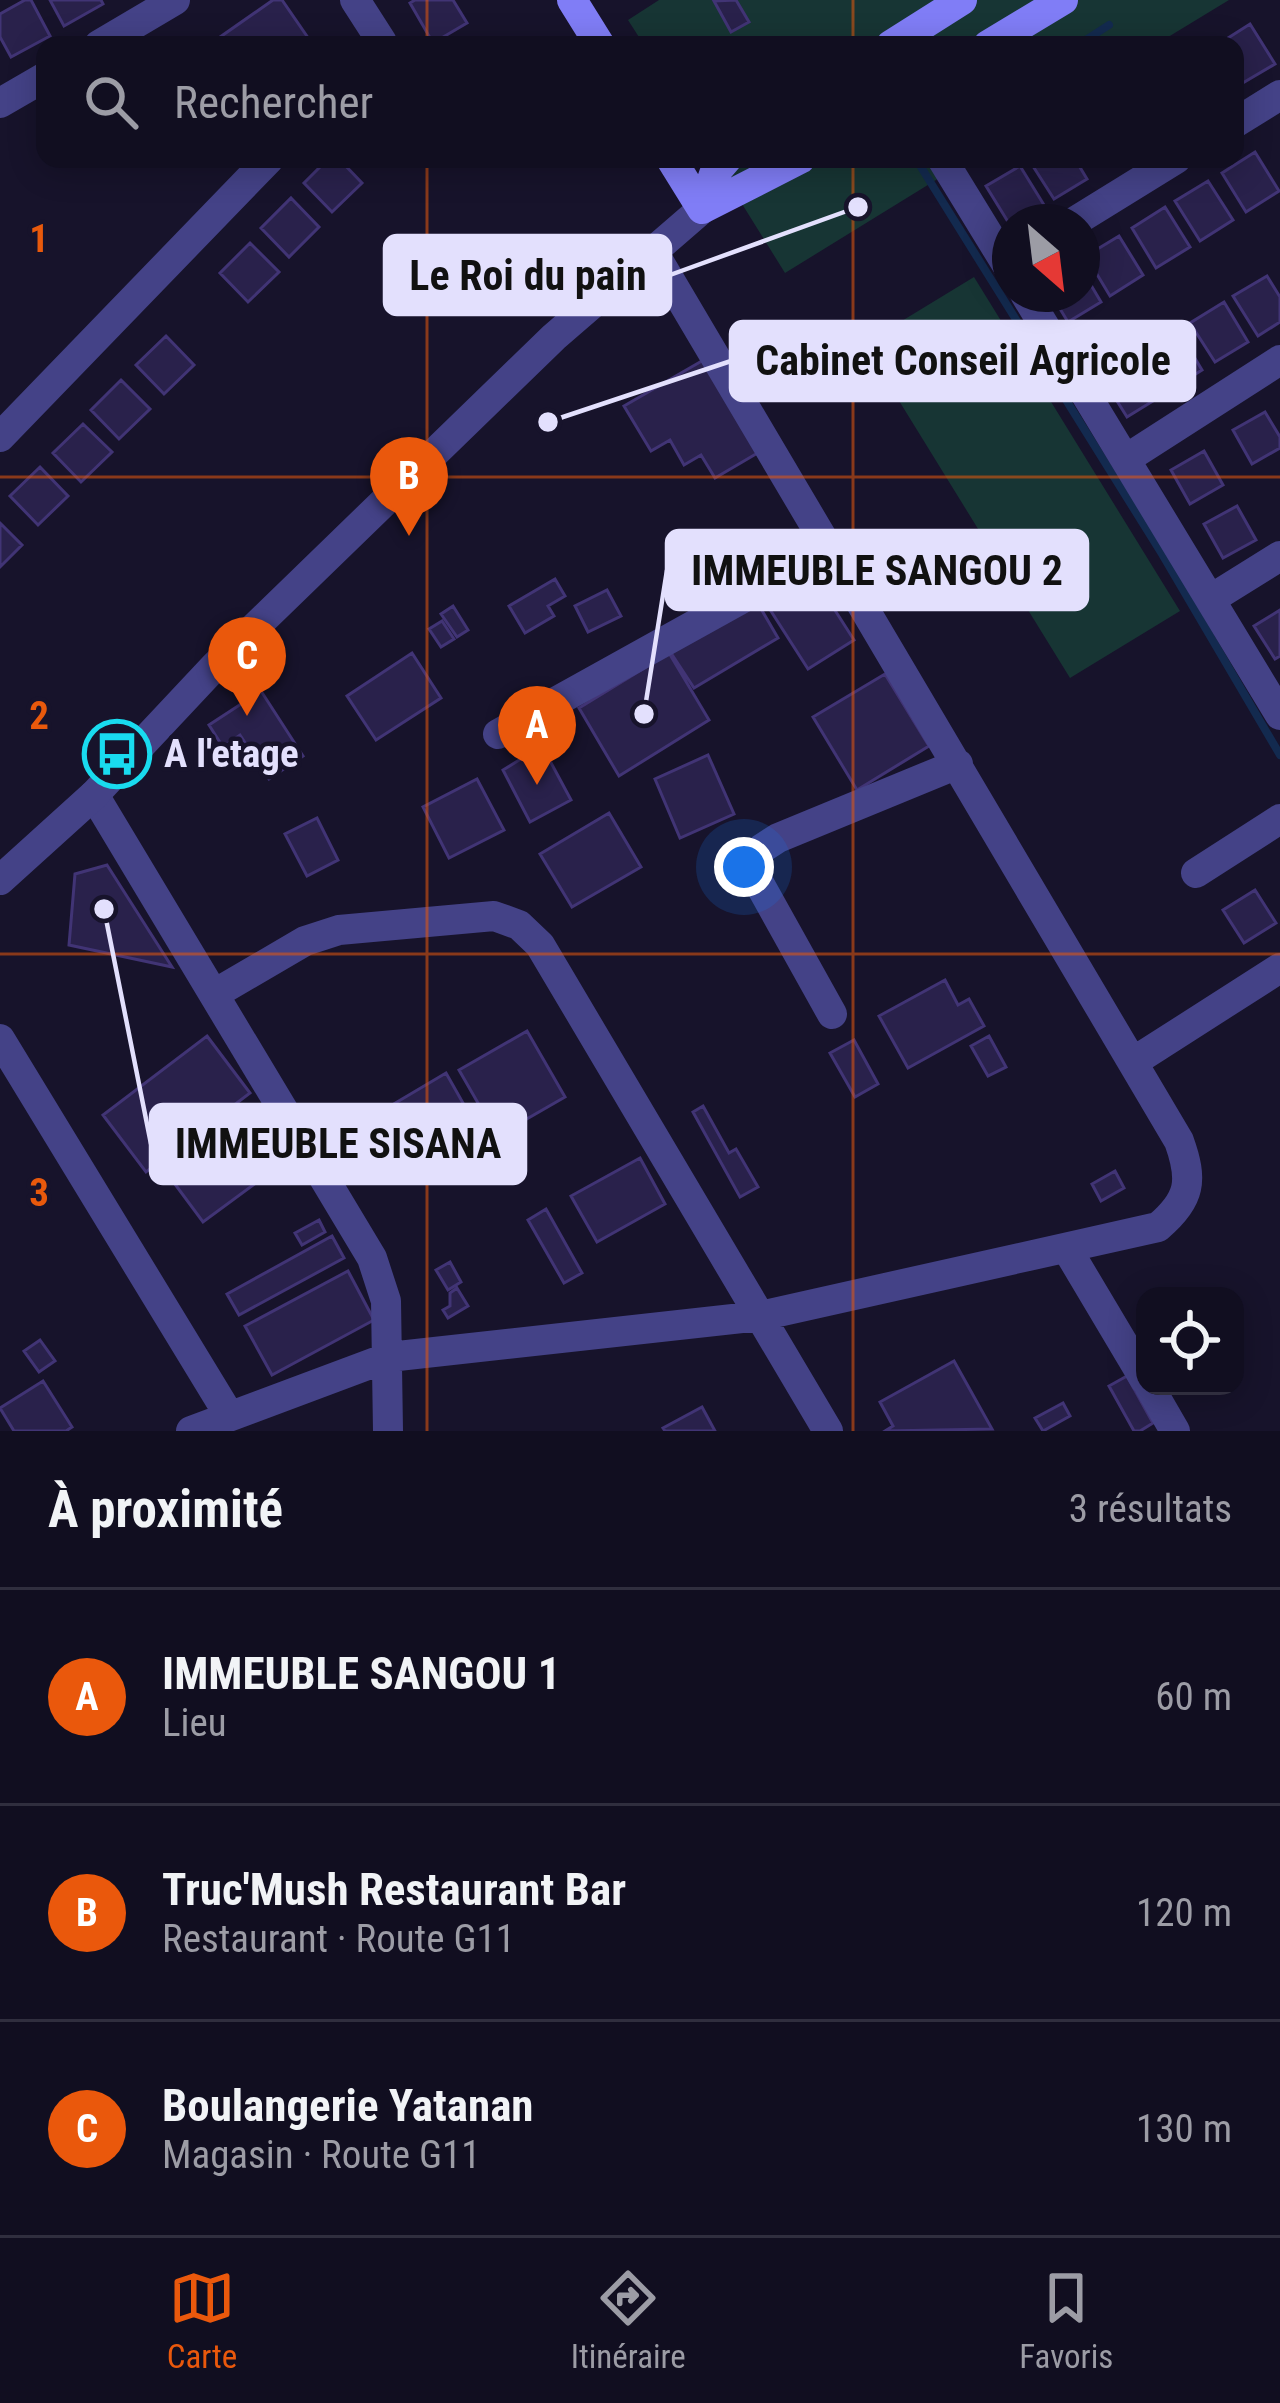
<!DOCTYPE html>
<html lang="fr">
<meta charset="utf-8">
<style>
:root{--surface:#110e20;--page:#1a1729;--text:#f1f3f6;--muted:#9c9ca5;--line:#302e3e;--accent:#ea580c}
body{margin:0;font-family:"Roboto Condensed",sans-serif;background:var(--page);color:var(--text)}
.controls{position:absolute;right:36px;bottom:36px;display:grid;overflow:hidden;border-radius:24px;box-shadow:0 6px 30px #0003}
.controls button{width:108px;height:108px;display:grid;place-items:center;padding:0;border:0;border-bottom:3px solid var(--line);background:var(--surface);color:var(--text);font:60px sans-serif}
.compass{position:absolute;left:992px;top:204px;width:108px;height:108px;border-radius:50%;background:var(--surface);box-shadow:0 6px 30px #0003;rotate:152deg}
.you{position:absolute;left:744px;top:867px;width:42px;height:42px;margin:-30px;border:9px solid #fff;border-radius:50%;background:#1a73e8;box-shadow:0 0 0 18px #1a73e833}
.badge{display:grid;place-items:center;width:78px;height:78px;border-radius:50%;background:var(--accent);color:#fff;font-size:39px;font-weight:700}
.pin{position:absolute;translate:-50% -99px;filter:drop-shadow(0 3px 6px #0008)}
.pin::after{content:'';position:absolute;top:63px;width:42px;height:36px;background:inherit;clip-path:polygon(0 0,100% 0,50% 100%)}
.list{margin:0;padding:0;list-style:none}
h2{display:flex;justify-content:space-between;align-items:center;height:156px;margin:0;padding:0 48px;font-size:51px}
h2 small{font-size:39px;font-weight:400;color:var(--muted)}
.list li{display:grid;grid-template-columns:78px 1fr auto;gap:36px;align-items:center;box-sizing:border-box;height:216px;padding:0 48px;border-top:3px solid var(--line)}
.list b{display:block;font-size:45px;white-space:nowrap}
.list p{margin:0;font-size:39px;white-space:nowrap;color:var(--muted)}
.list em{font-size:39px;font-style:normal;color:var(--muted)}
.icon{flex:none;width:66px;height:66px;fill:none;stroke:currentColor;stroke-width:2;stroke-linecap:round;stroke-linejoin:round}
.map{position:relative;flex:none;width:1280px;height:1431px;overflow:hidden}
.search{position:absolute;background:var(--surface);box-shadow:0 6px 30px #0003;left:36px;right:36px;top:36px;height:132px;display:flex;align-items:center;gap:30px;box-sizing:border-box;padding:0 42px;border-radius:24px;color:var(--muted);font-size:45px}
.sheet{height:804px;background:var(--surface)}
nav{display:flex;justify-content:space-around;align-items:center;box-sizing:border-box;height:168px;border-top:3px solid var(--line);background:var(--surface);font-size:33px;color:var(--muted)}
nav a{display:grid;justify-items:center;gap:6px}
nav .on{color:var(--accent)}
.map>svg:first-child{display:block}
.green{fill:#173534}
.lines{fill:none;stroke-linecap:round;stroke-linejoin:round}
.stream{stroke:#132a4f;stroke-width:8}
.building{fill:#29214b;stroke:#413475;stroke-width:3}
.minor{stroke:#444287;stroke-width:30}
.tertiary{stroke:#444287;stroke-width:30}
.secondary{stroke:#807df6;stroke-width:30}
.grid{fill:none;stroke:#e8590c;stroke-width:3;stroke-opacity:0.55}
.labels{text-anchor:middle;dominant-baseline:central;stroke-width:9;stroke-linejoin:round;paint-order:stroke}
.poi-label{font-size:39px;font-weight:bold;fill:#e3e0fd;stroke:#17132b;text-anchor:start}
.grid-label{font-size:39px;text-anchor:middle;font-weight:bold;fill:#e8590c;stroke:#17132b;stroke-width:9;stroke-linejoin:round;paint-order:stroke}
.leader{fill:none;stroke:#e3e0fd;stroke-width:4.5}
.callout-dot{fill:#e3e0fd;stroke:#17132b;stroke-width:4.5}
.callout{fill:#e3e0fd;stroke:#e3e0fd;stroke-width:4.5}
.callout-label{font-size:42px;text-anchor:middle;font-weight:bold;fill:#111}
</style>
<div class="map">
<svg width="1280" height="1431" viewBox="0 0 1280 1431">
<rect width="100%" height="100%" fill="#17132b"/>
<path class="green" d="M659,0H1229L1155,45H644L628,20Z
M714,159H970L785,273Z
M974,277L1180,611L1070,678L864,344Z"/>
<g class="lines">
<path class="stream" d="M1078,45L1109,25
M916,159L1162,554L1280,755"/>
</g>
<path class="building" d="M25,0H31L50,36L11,57L0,37V14Z
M50,0H101L103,4L64,26Z
M273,0H282L313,45H215L213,42Z
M415,0H453L467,23L433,43L410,3Z
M736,0L749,22L731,32L714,1Z
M1250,24L1275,64L1241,84L1235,75V45H1217Z
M1255,152L1279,191L1246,212L1222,173Z
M328,159H339L362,183L332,212L304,183Z
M1075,159L1087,179L1054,199L1029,160Z
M1020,166L1044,205L1010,225L986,186Z
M1208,181L1233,220L1200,241L1175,201Z
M291,198L319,227L289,257L261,228Z
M1165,207L1190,247L1156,268L1132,228Z
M1119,236L1143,275L1110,296L1086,256Z
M250,243L279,272L248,302L220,273Z
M1082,270L1101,302L1068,322L1051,294H1082Z
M1267,276L1280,297V322L1258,336L1233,296Z
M1224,302L1248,342L1215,362L1190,323Z
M1178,330L1202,370L1169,391L1145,351Z
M166,336L194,365L164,394L136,365Z
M1136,356L1161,396L1127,417L1102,377Z
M707,358L761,451L715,478L701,455L684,465L670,440L651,451L624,406Z
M121,380L150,409L119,439L91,410Z
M1265,412L1280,437V448L1252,464L1233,430Z
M83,424L112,452L81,482L53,453Z
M1204,451L1223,485L1190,504L1171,470Z
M40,467L68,496L38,525L10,496Z
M1237,506L1256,540L1223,558L1204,524Z
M0,523L22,545L0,567Z
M555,579L565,596L548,606L554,616L525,633L509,606Z
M815,579L854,640L808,669L769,608Z
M607,590L621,616L588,632L575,606Z
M757,602L778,638L694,688L671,653Z
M453,606L468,630L457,637L441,614Z
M1280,610V656L1275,659L1254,626Z
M442,621L454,639L441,647L429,629Z
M412,653L441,698L376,740L347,696Z
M669,653L709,720L619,776L579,708Z
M885,674L929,746L857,790L813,717Z
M261,691L303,756L269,779L240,735L223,747L209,725Z
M542,746L571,800L530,822L503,770Z
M708,755L734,814L680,838L655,779Z
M477,779L504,830L449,858L423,807Z
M609,813L641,867L572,907L540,854Z
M317,818L338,860L307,876L285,834Z
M107,865L172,967L69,945L75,874Z
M1255,890L1276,923L1244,943L1223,910Z
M945,980L958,1005L969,999L984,1026L908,1068L879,1016Z
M527,1031L565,1097L497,1136L459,1070Z
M207,1036L250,1093L146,1172L103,1115Z
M989,1036L1006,1067L988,1076L971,1046Z
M854,1040L878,1084L855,1097L830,1053Z
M446,1073L485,1142L431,1173L392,1105Z
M703,1106L729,1153L736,1149L758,1187L740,1197L693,1112Z
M233,1117L272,1171L203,1222L163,1168Z
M640,1158L665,1204L597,1242L571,1196Z
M1115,1171L1124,1188L1101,1201L1092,1184Z
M546,1209L582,1273L564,1283L528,1220Z
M319,1220L325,1232L302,1245L295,1233Z
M332,1236L344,1258L239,1315L227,1294Z
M450,1262L461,1282L448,1290L436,1270Z
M348,1271L374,1320L272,1375L245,1326Z
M457,1288L468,1306L448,1318L443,1310L450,1306V1293Z
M40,1340L55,1361L39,1372L24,1351Z
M954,1361L992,1429L885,1431L893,1426L880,1402Z
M1127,1376L1153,1423L1140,1431H1134L1109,1386Z
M43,1381L72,1427L66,1431H14L0,1408Z
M1063,1403L1070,1416L1043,1431L1035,1418Z
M702,1407L715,1431H665L663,1428Z"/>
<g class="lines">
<path class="minor" d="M355,0L382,42L379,45
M99,45L175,0
M0,103L45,77
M1235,123L1280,95
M942,159L1010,270
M1074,222L1176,159
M1025,294L1280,715
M0,437L269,159
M1126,459L1280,360
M1211,599L1280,556
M498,734L831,549
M94,795L372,1258L386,1301L388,1431
M1196,873L1280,819
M216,993L305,941L339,930L494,916L519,925L540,945L828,1431
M832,1014L759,883L753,866L761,849L778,838L958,764
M0,1039L229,1415
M1133,1062L1280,968
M1067,1249L1145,1380
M1149,1386L1175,1431
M191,1431L389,1357L760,1316L1158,1227C1191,1199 1193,1180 1179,1141L652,250"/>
<path class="tertiary" d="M0,880L94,795L215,666L554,337L702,209"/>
<path class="secondary" d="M572,0L600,45
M891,45L962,0
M988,45L1063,0
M671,159L702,209
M702,209L800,159
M702,209L714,174L727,159"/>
</g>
<path class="grid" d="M427,0V45M853,0V45M427,159V1431M853,159V1431M0,477H1280M0,954H1280"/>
<defs>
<g id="bus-ring" transform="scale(3.45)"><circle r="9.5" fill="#17132b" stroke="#19dbef" stroke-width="1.5"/><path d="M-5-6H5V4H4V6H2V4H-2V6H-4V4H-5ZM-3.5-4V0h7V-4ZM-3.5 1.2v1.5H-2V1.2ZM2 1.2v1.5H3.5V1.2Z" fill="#19dbef"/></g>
</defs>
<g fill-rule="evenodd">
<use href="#bus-ring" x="117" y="754"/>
</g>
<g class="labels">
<g class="poi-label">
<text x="164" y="754">A l'etage</text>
</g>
</g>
<g class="grid-label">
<text x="39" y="252">1</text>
<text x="39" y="729">2</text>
<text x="39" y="1206">3</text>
</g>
<path class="leader" d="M858 207L670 275M548 422L731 361M644 714L667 570M104 909L151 1144"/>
<g class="callout-dot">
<circle cx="858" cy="207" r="12"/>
<circle cx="548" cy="422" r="12"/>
<circle cx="644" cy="714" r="12"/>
<circle cx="104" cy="909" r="12"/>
</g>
<g class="callout">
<rect x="385" y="236" width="285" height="78" rx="12"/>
<rect x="731" y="322" width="463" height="78" rx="12"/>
<rect x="667" y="531" width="420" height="78" rx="12"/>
<rect x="151" y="1105" width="374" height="78" rx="12"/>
</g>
<g class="callout-label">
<text x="528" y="290">Le Roi du pain</text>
<text x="963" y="375">Cabinet Conseil Agricole</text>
<text x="877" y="585">IMMEUBLE SANGOU 2</text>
<text x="338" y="1158">IMMEUBLE SISANA</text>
</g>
</svg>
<div class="controls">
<button><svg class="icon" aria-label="locate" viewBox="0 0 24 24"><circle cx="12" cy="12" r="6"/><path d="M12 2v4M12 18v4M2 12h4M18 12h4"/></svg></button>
</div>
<svg class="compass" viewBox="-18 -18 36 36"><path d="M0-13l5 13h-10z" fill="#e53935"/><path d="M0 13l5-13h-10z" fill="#9c9ca5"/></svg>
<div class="you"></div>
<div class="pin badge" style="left:537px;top:785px">A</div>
<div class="pin badge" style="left:409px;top:536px">B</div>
<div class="pin badge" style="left:247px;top:716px">C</div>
<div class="search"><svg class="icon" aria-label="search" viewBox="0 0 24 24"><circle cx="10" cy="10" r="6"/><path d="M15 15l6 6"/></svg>Rechercher</div>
</div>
<section class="sheet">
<h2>À proximité<small>3 résultats</small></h2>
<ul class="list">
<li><span class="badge">A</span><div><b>IMMEUBLE SANGOU 1</b><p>Lieu</p></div><em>60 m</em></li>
<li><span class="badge">B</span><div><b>Truc'Mush Restaurant Bar</b><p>Restaurant · Route G11</p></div><em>120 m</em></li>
<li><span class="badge">C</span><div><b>Boulangerie Yatanan</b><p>Magasin · Route G11</p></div><em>130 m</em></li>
</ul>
</section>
<nav>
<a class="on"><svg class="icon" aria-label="map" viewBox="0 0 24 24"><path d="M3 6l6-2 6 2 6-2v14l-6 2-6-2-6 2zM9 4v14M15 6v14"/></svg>Carte</a>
<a><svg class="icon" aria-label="directions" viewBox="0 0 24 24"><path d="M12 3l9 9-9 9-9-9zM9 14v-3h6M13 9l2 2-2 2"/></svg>Itinéraire</a>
<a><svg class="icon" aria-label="saved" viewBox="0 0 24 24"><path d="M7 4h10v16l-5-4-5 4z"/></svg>Favoris</a>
</nav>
